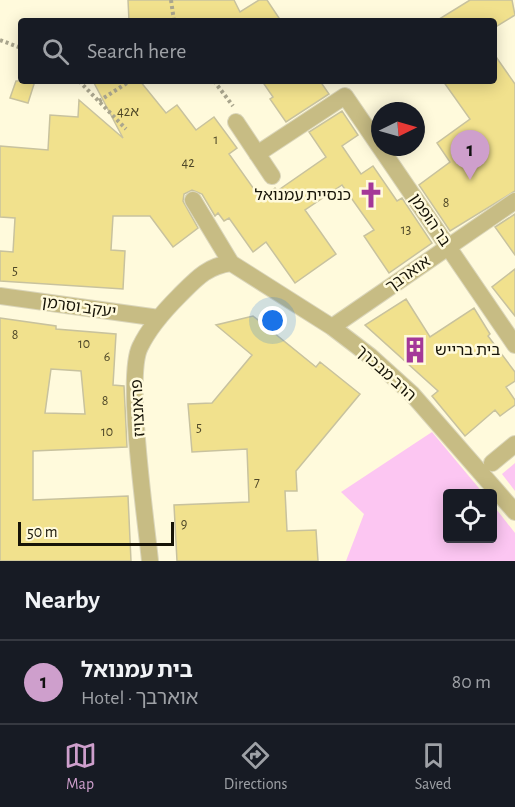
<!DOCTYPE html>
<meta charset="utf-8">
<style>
:root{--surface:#171b24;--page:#242831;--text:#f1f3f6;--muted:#9ea1a6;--line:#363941;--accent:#ce9fcc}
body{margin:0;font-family:"Alegreya Sans","Noto Sans Hebrew",sans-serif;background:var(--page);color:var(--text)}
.controls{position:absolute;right:18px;bottom:18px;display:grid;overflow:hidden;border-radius:6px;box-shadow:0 3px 15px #0003}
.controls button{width:54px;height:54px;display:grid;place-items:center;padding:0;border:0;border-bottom:2px solid var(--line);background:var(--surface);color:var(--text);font:30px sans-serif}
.compass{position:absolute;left:371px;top:102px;width:54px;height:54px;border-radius:50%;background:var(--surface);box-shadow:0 3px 15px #0003;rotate:85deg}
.scale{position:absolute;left:18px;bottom:15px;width:156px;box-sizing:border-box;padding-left:6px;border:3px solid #171407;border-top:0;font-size:16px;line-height:21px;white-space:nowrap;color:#171407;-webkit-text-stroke:4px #fffadc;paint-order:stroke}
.you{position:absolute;left:273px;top:321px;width:21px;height:21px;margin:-15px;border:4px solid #fff;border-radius:50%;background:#1a73e8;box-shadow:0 0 0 9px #1a73e833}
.badge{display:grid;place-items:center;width:39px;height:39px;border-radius:50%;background:var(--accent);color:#111;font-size:20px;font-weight:700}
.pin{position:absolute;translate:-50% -50px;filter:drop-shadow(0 2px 3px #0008)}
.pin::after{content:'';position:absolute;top:32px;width:21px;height:18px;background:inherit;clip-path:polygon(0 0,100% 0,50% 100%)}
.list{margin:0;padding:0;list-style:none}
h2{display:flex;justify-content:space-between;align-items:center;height:78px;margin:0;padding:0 24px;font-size:26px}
h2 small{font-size:20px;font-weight:400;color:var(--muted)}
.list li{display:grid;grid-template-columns:39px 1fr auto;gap:18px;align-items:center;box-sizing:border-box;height:84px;padding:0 24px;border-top:2px solid var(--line)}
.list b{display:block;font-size:22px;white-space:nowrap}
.list p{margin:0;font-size:20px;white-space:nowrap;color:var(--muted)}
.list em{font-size:20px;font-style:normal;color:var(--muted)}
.icon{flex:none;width:33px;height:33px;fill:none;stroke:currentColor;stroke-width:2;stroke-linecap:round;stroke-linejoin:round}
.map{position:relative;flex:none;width:515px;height:561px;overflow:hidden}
.search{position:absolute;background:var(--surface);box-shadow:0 3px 15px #0003;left:18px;right:18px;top:18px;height:66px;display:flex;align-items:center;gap:15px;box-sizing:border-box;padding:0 21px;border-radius:6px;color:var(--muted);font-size:22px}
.sheet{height:162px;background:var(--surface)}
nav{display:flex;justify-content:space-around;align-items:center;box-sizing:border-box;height:84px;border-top:2px solid var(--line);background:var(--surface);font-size:16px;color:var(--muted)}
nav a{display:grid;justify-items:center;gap:3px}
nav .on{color:var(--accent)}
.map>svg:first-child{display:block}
.green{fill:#fcc6f2}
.building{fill:#f1e18d;stroke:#c8c29e;stroke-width:1.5;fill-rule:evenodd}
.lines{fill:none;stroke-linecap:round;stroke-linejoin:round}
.street-casing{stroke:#dad5ba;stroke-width:18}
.path{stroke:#aaa68e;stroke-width:4;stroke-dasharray:3 3;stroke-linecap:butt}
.street{stroke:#c7bc84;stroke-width:16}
.labels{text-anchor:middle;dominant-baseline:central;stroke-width:5;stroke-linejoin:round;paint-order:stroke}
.number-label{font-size:14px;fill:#4e4728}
.poi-label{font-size:16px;fill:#171407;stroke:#fffadc;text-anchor:end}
.street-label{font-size:16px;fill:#171407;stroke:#fffadc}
</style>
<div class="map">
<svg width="515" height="561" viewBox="0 0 515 561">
<rect width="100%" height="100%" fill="#fffadc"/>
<path class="green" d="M432,432L483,493L448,494V538H492L493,505L515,533V561H346L364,514L341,492Z
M515,463V491L502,474Z"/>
<path class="building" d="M128,0H234L240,12L259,0H267L281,21H129Z
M470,0H512L515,15L494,28V21H436Z
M494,54L515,84V191L450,231L419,185L450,162L437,143L470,119L443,81H494Z
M16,81H35L28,103L10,98Z
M93,81H140L166,113L177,105L196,130L214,117L237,148L229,154L261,199L275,188L277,191L326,157L309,132L342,111L358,135L342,146L361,174L373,166L397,201L402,198L432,243L389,273L364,236L374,230L342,185L305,210L336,254L295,283L266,242L253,252L229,218L224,221L218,213L215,216L202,194L192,190L184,194L183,201L198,228L173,247L150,216H113L111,250L125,251L123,289L0,281V251L13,252L15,218L0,217V146L48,150L50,115L78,117L79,100L123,138Z
M262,81H320L329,94L286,122L270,99L273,97Z
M515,214V255L495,227Z
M515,269V316L492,287Z
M406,299L430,337L474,308L490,334L488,336L515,372V381L506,387L515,400V405L500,416L495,410L465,436L432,396L438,391L365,325Z
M253,316L316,367L320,362L360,394L296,471L297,491H285L287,531L316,530L318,561H177L174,505L249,502L247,449L192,452L188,404L212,403L252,355L216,325Z
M0,318L56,326V329L116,334L113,385L124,386L127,447L33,451V500L128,496L131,561H0ZM51,369L81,371L85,414L45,413Z"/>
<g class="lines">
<g class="street-casing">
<path id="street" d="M236,122L272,176
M257,154L345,96L515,345
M193,200L231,263L332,327L370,356L412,394L515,512
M0,296L159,318
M332,327L515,201
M492,463L515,444
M150,561C146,520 125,377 140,347C149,328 164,311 179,296C196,279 207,266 231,263"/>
</g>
<path class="path" d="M171,0L174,21
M0,40L21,48
M79,81L126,129
M214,81L233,106
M99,101L130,81"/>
<use href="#street" class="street"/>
</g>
<defs>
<g id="church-bare" transform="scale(2.07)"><path d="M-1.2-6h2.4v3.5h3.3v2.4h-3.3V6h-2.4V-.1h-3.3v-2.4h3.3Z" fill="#a43898" stroke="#fffadc" stroke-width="2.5" paint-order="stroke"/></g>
<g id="building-bare" transform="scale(2.07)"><path d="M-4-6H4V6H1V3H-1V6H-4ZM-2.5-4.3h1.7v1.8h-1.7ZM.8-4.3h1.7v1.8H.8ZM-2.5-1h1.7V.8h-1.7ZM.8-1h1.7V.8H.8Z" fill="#a43898" stroke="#fffadc" stroke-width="2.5" paint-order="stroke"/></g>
</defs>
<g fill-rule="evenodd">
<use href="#church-bare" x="371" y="195"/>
<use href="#building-bare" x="415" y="350"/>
</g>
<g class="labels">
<g class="number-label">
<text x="128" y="112">42א</text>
<text x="216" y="140">1</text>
<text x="188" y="163">42</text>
<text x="446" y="203">8</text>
<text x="406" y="230">13</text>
<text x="15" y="271">5</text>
<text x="15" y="335">8</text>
<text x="84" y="344">10</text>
<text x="107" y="357">6</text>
<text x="105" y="401">8</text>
<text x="199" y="428">5</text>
<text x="107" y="432">10</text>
<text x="257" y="482">7</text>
<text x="184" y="524">9</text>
</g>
<g class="poi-label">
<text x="351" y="195">כנסיית עמנואל</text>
<text x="435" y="350" text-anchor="start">בית ברייש</text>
</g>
<g class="street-label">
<text transform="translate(430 220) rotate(56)">בר הופמן</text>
<text transform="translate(408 274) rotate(-35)">אוארבך</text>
<text transform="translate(79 307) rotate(8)">יעקב וסרמן</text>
<text transform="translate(386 373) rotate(42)">הרב מבכרך</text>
<text transform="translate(138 408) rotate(-93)">פראנצויז</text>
</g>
</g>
</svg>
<div class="controls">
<button><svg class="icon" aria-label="locate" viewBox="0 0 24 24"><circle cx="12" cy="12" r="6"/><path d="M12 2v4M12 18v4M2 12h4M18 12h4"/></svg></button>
</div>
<svg class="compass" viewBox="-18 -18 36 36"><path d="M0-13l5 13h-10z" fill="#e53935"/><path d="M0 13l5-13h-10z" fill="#9ea1a6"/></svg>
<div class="scale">50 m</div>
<div class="you"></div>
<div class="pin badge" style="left:470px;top:180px">1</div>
<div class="search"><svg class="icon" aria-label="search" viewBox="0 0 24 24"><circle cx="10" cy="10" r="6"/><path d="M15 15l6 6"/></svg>Search here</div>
</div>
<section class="sheet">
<h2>Nearby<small></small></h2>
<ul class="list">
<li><span class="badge">1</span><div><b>בית עמנואל</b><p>Hotel · אוארבך</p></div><em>80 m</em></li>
</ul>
</section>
<nav>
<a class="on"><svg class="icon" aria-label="map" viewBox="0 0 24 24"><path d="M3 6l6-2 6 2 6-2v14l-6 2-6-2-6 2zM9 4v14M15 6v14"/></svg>Map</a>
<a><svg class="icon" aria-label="directions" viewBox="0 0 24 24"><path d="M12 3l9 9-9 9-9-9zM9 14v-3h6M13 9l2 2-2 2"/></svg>Directions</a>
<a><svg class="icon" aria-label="saved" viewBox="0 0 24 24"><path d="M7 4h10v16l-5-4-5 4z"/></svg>Saved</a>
</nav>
